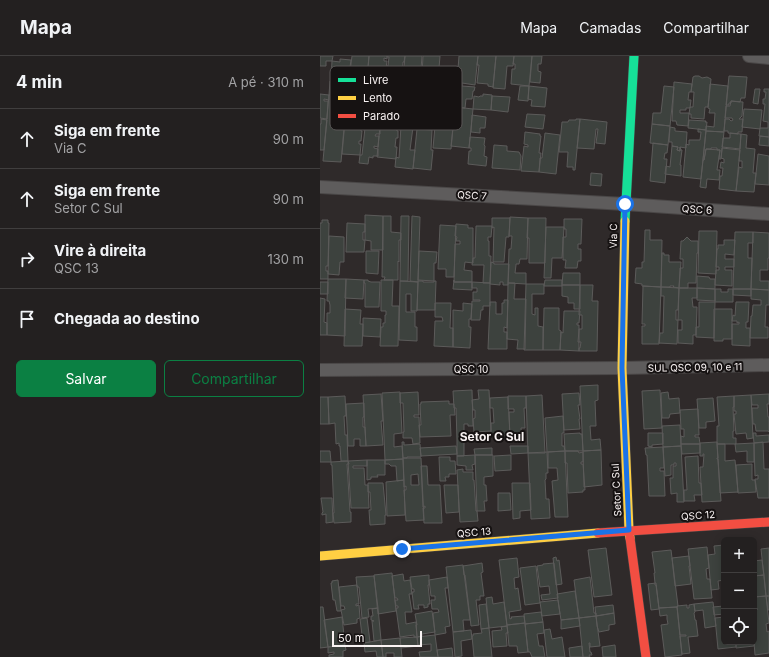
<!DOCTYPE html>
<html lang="pt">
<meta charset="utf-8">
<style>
:root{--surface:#232020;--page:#2f2d2d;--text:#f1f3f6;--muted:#a3a3a5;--line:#403e3e;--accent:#0b8043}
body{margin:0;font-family:Inter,sans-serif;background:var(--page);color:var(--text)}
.controls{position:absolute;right:12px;bottom:12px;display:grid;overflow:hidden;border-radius:6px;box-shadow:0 2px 10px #0003}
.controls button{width:36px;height:36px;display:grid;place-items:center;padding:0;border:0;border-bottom:1px solid var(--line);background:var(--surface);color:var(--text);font:20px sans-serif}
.scale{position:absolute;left:12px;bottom:10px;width:90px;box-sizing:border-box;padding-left:4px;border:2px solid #f9f3f3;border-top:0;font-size:11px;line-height:14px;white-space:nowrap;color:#f9f3f3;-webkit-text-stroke:3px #161212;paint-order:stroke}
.stop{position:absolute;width:12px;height:12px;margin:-9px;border:3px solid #1a73e8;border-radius:50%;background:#fff}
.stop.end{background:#1a73e8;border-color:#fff;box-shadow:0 1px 4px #0008}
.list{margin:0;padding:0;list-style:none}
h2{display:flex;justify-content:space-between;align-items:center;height:52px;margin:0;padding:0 16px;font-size:17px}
h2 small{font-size:13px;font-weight:400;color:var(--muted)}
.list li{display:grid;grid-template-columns:26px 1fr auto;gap:12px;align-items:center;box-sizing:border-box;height:60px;padding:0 16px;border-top:1px solid var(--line)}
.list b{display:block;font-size:15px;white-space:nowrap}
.list p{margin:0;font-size:13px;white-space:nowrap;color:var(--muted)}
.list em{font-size:13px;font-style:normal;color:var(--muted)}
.actions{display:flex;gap:8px;padding:12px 16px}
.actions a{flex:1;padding:9px 0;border:1px solid var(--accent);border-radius:6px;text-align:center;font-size:14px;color:var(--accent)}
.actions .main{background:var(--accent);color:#fff}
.icon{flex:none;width:22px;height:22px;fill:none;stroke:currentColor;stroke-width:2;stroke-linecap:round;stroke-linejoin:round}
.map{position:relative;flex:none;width:449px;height:601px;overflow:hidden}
header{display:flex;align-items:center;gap:24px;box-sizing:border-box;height:56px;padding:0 20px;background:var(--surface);border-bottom:1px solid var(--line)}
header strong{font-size:19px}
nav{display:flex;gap:22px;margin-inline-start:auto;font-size:14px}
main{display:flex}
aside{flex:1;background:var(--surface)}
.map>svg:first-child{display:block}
.building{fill:#3d423e;stroke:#5c5b5a;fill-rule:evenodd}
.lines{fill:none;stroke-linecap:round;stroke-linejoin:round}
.street-casing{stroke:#4a4747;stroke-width:14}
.fast-casing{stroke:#4a4747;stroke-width:10}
.slow-casing{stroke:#4a4747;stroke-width:10}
.jam-casing{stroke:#4a4747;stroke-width:10}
.street{stroke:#5e5c5c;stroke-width:12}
.fast{stroke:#16e098;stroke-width:9}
.slow{stroke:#ffcf43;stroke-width:9}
.jam{stroke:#f24e42;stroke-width:9}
.route{stroke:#1a73e8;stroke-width:5}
.labels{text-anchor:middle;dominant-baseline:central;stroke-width:4;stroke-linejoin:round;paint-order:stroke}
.street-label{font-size:10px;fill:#f9f3f3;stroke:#161212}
.quarter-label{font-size:12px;font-weight:bold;fill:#f9f3f3;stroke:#161212}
.key{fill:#161212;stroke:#5a5656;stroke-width:1}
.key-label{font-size:11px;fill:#f9f3f3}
</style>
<header>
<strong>Mapa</strong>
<nav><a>Mapa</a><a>Camadas</a><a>Compartilhar</a></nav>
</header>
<main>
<aside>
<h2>4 min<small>A pé · 310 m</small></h2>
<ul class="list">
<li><svg class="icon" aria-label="ahead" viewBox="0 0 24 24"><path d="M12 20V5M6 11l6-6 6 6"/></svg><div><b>Siga em frente</b><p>Via C</p></div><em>90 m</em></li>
<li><svg class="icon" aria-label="ahead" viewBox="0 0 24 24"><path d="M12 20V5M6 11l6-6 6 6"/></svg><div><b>Siga em frente</b><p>Setor C Sul</p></div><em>90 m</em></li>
<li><svg class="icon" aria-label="right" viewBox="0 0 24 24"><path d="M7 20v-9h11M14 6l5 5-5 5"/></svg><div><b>Vire à direita</b><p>QSC 13</p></div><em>130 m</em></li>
<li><svg class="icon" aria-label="arrive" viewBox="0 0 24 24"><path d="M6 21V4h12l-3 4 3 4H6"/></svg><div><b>Chegada ao destino</b></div></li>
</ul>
<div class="actions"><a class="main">Salvar</a><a>Compartilhar</a></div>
</aside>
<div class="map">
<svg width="449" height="601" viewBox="0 0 449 601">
<rect width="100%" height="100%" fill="#2f2a2a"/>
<path class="building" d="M0,0H13L12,5H6V10H0Z
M32,0H49L47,26H45L44,33H46L45,42L27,41L28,30H32L33,24H29Z
M49,0H67V3L64,2V5H67L65,20L51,18L50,27L64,29L63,44L45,42Z
M67,0H85L84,6H83L82,22H80V24H65L66,10H68L69,1H67Z
M85,0H102L101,13H102L101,23L91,22L89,48L81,47Z
M103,0H120L119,12L120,13V20L102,19Z
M139,0H158L155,29L142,27V30L155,31L154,35H153L152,43H146L145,52L135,51Z
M158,0H176L173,31L168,30V28L157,27L159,9H157Z
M176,0H194L193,10H187L185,33L173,32Z
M194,0H212L209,30L191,28L192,13H195V8H193Z
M212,0H222L221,8H218V15L221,16L220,27L210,26Z
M20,3L31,4L29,18H27L26,26H29L27,41L19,40V37H22V35L20,34V33H18L17,40L9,39L10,25H14V22H11L12,5L20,6Z
M375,20H379L382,22L387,21L391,23L388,51H385L384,63L371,62V58H369L370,51H373L374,36H371L373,21Z
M409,20L427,21L425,42H421L420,46L411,45V47H409V49H406Z
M354,26L372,28L371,36H369L368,44H371L370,52H366V54H360V57H369L368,70L357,69L356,65H352Z
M390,28L408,30L404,76L386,75V70L394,71L395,57H389L390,53L388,52Z
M200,30H209L208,45L198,44Z
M209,30L227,32L225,51L211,50L212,44L208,43Z
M344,30L354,31L350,70L332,68L333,57H341Z
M435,33H440L438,48L433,47Z
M444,33H449V81L439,80L440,72H448V66L443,65L445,48H443V43H445L446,36H444Z
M0,38L9,39V44L4,43V45H8L7,63L0,62Z
M163,38L172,39L171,54L153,53L154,40L159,41L160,40H163Z
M9,39L27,41L26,52L18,51L16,60L25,61L21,106L3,105Z
M172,40L190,41L188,56L171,54Z
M27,41L45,42L43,68H41V75H42L41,85H39V88H41L40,99L22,98L25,65H33L34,63V55H26Z
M63,44L81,46L80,62H77L76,74L78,75V82H76L75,91H77L76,103L57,101L61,60L72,61L73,53L62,52Z
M411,45L423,46L422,60L419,63H423L422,76H418V78L408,77V75H404L405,63H409L411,65L413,64L412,62H405L406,50H410Z
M117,49L135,51L131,93L113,92Z
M135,51L153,53L149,92L131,90L133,71L135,72L137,56H134Z
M424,53L442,54L440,73L422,71Z
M207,58L225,59L223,73L205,71Z
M152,59L166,61L165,72H160V77L151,76Z
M1,63L7,64L4,94H0V68H1Z
M256,63H260L255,114H253V111H247L248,96H239L242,66H248L249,64H256Z
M260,63L287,66L285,88L276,87L278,73H276L274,93L257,92Z
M369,64L386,65L385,66H387L386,74L368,72Z
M332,68L350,70L348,89L330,87Z
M81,70L93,71L90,94H95L93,113L75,111L76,101L79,102Z
M56,71L60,72V78H56L55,80H59L58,91L54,90V92L58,93V100H53V102L49,101L48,108L39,107L40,99H42L45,72L56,73Z
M350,71L355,72V75L367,76L366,92L360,91V95L357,94L358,91L352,90V86H349Z
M97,73L112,74L111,94H113L111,114L93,112Z
M378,73L386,74L381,123L363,121L366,88L369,89V84H380L381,76H378Z
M386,75L404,76L401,103H399L400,94H397V92H391V93H386L384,104H383Z
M205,76L220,78V80H221L219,97H221L219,116L201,115L204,90L208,91V89L204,88Z
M225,77L240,79L236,118L219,116L220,102H222Z
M410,77L421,78L420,93L402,91L403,82H410Z
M421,78L427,79L426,92L435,93L433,117H436L434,136L416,135L419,111L422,112V105H419Z
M440,80L449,81V90L439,89Z
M150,81L165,82L164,89L165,90L164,100L167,101L166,110L148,108L149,95H151V92H149Z
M333,87L348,89L347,97H345L344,103H347L345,127L330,125Z
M174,89L187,90V95L199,96L201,100L200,114L172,112Z
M352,90L358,91L357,94L360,95V91L361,94H362L360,109H361V120L345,118L346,110L350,111Z
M402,92L420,94L416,135L399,133L400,120H402L403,112H400L401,106L404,107V103L401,102Z
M386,93L400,94L397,114H400L399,124L387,123L386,132L380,131L383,104H384Z
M438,98L449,100V129L435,128Z
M271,117L282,118L281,130L270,129Z
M45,159L63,160V194H51V185L45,184Z
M63,160H71V176L81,177V184H79V206L78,205V224H64L65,221H62Z
M81,160H89L88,225H80Z
M92,160L100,161L98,226L90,225Z
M190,161L208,162L207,203H200L199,208H196V209L195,217H206V228L188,227L189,193H191L192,180H189Z
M172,162H190L189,181H186L184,206H173L174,171L172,172Z
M208,162H226L225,207H209V182H207Z
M244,163H262L261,188H258V193H261V205H258L257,212H245L246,204H243V181H246V173H244Z
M2,164H8V167H9L8,210H6V215H8V223H0V167H2Z
M27,167L45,168V176H43V184H45L44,196H26Z
M136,168L148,169V172H153V207L145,206L144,214L152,215V226H134L135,188H140V185H136L137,181L135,180Z
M120,169L136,170L134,221H126V213H118Z
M156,170H172L171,181H168V185H169V200H171L170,227H163L164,209H152L153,202H155Z
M226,171H244L242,202H232L231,222H224Z
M325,174H330V184H342L341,231L322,230V228L315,227L316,212H322V206H324Z
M379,175H397L396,218L378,217Z
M415,176H433V187H428V202H432L431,233H413Z
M433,176L449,177V202H448V214H440V225H449V234L431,233Z
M9,180L24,181V206H20L19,219L8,218Z
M367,181L371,185H378V197H377L376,227H368V232H359L360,213V212H363V203H360L361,185H363Z
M404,184H415L414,199L405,198V203H414V211H405V214H412V230L395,229L396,214H399V211H396L397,193H398V189H404Z
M46,195H59L58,218L46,217Z
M99,195L117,196L116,207H114V225L98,224Z
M342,197H344V199H349V206H361L359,232L353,231L354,230H350V231H341Z
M171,206L174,207V208H189L188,229H183V226H180V229L170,228Z
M243,217H260V229H242Z
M377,220L389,221L390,223H395V233L377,232Z
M8,223H26L25,280L7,279V257H10V249L9,245H7Z
M26,223L44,224L43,243L25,242Z
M44,224H48V225L51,226H60L59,251H45V227H44Z
M61,224H73L72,250H79L78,290H60L61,271H63V267H65V259H66V255H61Z
M134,224V226H152V234L133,233Z
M225,224H242V230H224Z
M80,225L98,226L97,255H91V238H86V256H95V271H97V285L79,284Z
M98,225H103V226H114V225H116L115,254H97Z
M0,226H8V238H0Z
M152,226L170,227V250H163V254H161L160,264H151L152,245H160V244H153V236H157V232H152Z
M188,227H195L194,243H206L205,293H197L198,284L187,283Z
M206,228H224V238H212V258L215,259V252H218V270L223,271V294H204Z
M242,229H260V253H254V247H248V241L242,240Z
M260,229H273L272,245H278L277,295H259V292H260L261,286H258L259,274V273H262V259H259Z
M323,230L341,231L339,288H322V270H325V268H322Z
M341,231L359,232L358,254H356V264H358L357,288L339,287L340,277H343L344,240H341Z
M359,232H377V242H372L373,251H377L376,279H373V288L358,287V274H362V264H358Z
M377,232L395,233V245L377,244Z
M395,233H401V236H408V233H413V246H395Z
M413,233H431V240L413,239Z
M431,233L449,234V249H446L445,271H448V282H430L431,260H432L433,249H441V244L431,243Z
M0,242L5,243L4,266L7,267V279H0Z
M184,244H188L187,272L184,271V276H187V293H168L170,246H176V258H182V247H184Z
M379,246H395L394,282L376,281V271H379Z
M416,246H429L428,266H426V272H430V290L412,289V268H419V266L417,267V265H412L413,259L415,260Z
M115,247H131L130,272H133V291L114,290L115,265H123L122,261H115Z
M143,247L152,248L151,263H149V271H151L150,292L133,291V254L143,255Z
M224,252H239V274L241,275L240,294H223Z
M25,253L41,254L40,268H43L42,290H24Z
M394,253H412V283H403V285H394Z
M244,255H260L259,267H257V269H259V295L240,294L241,276L243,277Z
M43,262L61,263L60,281L43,280Z
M278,329V344L275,345L276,370H270L271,384L280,383L281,394L263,395L260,330Z
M152,334L153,370H148V368H144V400H137V384L136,352H134L133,335Z
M158,334H169L171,375L154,376L153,363L155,362V354H153L152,344L159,343Z
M340,334L342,372L324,373L322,335Z
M80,336L82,377L74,378V391L82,390L83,403L65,404L62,337Z
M98,336L99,359H94V361H99L100,387L93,388L92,382H83V376H84L83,347H80V337Z
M348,336L349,343L359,342L360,357L350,358L349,362H342L341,337Z
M259,337L260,349H258L260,363H259L260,373L244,374L242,338Z
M61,338L63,365H61L63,389L46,390L43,339Z
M449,338V348H447L448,361H449V376L448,375H436L435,368H433L432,352H438V349H432L431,339Z
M222,339L225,397H208L206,340Z
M431,339L433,382L427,383L426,377L416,378L414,358H416V355H414V340Z
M25,340L26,360H24L25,379H27L28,405H21L20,390H19V387L16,388L15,367L9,368L8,341Z
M188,340H206V352H204L205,372H201L202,385H190L189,356H194V353H188Z
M414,340V351H413L414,375H413V382H416V388H397V370H399L397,341Z
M0,341H8L9,368H0Z
M188,341L190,379L171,380V367H174L173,352H170V342Z
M393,342L395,365L386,366V372H379L377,343Z
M129,345V348H134L135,359H130L131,380L100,381L99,369H101L100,348H101V346Z
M44,347V361H43V371H45L46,390H40V383H34V390H28L26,348Z
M378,353L379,379H375V381H379L380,388H361V380L364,381V373H361L360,354Z
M243,360L244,377H242V390H244L245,395L227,396L225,362Z
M360,369L361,390L343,391L342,370Z
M260,377V378H262L263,395H245L244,378Z
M328,377H343V388L332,389V391L328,390Z
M433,377H436V380L449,379V386L434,387Z
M82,386H84V389L100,388L101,401H87V402H83Z
M397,386L398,402H397V403H398L401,445L382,446L380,411H383L384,398H383V400H380V387Z
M443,386L444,413H449V442H438L435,423H438V419L435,420L434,387Z
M434,387V406H427V395L416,396L415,388Z
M361,388H380V397L362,398Z
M397,388H405V405L415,404L418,436L400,437Z
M136,390L137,398L101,400L100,392Z
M190,390H208V397L191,398Z
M361,390L364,446H357V437L351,438L350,422H353V410H356V407H354V409H351V419L345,420L343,391Z
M343,391L344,412H340V415H344L345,440H329L327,399H326L325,392Z
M172,392V399H155L154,393Z
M281,394L282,429L264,431L263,395Z
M0,395H10L11,406H0Z
M245,395L248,461H235L232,425L238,424L237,412H228V396Z
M245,395H258L259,397L263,396V406H261V408H263L265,434H263V436L248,437L247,407H245Z
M227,396L228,417H226V423L225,424L226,443H229L230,462L211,463L208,397Z
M155,399H173V420L164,421V429H166L167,445H164L165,455H157Z
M155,399V408L152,409L153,414H146V410L137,409V400Z
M191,399V414L175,415L174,400Z
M378,400L379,427H381L382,439H374L375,445H364V434H367L365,401Z
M119,401H130V405H135L136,418H129V421H125L126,425H120Z
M83,402H101L104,464L86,465L84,434H86V430L84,431ZM98,418L99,429H91V419Z
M83,403L84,424L77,425L76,410H71L69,408H65V404Z
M47,404V410H33V412H44L45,429H48L49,452H31L28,405Z
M47,404H65V419H57L58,421H51V423L47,424Z
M28,405L29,408H27L30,456H31V466L14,467L13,457H14L12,409H11V406Z
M432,408V424H435L436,436L418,437L416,409Z
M101,410H107L108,429H120L122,467H104L103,452H105V450L103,451Z
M143,413V416H153V424H154L156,455H157L158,465L140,466L137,414Z
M84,424L85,459L67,460L66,426Z
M48,427H63L66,459H65V468L50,469L49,454H51L50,436H48Z
M192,427H210L211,454L200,455V462L193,463Z
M124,429H138L139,456L126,457Z
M178,437H190L191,454L178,455Z
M1,442H12L13,466L6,467V458L2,459V457L3,456Z
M404,489V509H403L404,524L398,525L399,533L391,534L388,499L395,498L394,490Z
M387,491L389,512L386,513L387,523H390L392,542L374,543L368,493Z
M286,492L292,539L274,541L268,494Z
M449,492V540H446L441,493Z
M351,494L358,550L357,551L339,552L336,529H335V527L334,517H335L332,496Z
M369,500L370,510H369L371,528L355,530L352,502Z
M236,501L237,505L239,504L242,528L236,529L233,502Z
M197,502L199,521L194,522L195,533L198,532L201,554L189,556L190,563L192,562L191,561L204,560L205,567L187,569L179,504Z
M442,504L444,519L434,520V505Z
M162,507L163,516L161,517L164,540H160V544H156L159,569L151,570L145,519H144L143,510Z
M234,507L238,542L222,544L221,539L230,538L229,530L220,531L217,510L223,509V508Z
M143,509L150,564H143L144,575L133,576L126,511Z
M216,510L220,547L205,549L200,512Z
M72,517L76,555L58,558L54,519Z
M83,518L84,525L90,524L92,538H89L92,556H85L86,568L96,566L97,581H94V579L80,581L76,552H78V550H76L75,544H78L77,542H75L72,520Z
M109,519V529H108L110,548H108V551L104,552V549H98L99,553H94L92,536H94V533H92L90,521Z
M444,519L446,540L434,541V520Z
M54,520L58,552L48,553L49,561L42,562L39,531H37L36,521Z
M127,521L128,532H125L130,570L125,571L126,577L115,579L113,557L119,556L118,553H112L111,544H115V540H111L109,524Z
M270,521L274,557H276V560L259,562L254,524Z
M18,524L21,555H17L15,544H13L11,527H12V525Z
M336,527L339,553L331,554L328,528Z
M37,529L39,548H36V550L39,549L40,562L37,563V567L24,569L21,554L25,553L24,550H21L19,531Z
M255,535L259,562L241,564L237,538Z
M446,540H449V554H448Z
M446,540L449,567L446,568L447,576L449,575V597L435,599L434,586V577H435L434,555L437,554V552L434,553V541Z
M172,541L173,548L184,546L187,570L169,572L166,542Z
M238,544L240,558L222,560L220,546Z
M393,546L396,570L385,572L383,554L375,555L374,548Z
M166,548L169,572L161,573L159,549Z
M374,548L375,556L374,557L375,564H376L378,580L368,581L370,597L362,598L360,580H366V579H360L357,550L367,549V552H369V549Z
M293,549L294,557L276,560L275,551Z
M404,550V558L394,559L393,551Z
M0,551H3L8,591L0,592Z
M357,551L362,599L345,601L341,569L348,568L347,563V559L340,560L339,552Z
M58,552L61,584L54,585L52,565H54L51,564V560H53L52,553Z
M112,555L115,576L102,578V580L97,581L96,569H97L95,558Z
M221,556L223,566L205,568L204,558Z
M294,557L295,568L289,569V574L279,576L277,570L276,560Z
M276,560L280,590L270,591V587H269L270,596H271L272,599H269L270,601H263L259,562Z
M22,561L25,589L8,591L4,564Z
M404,561V586H416V591L398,593L395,562Z
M47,562L50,586L43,587L40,563Z
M259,562L260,570L241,573V564Z
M223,566L224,577L217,578L219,590H223L225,601H212L210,596H208L205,568Z
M205,567L208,596L198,597L197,590H189L187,569Z
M187,570L188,577H186L187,590L173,591L172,575L182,574L181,571Z
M169,572L172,601H154L152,580H153V578L162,577L161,573Z
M230,573L232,583L242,581L245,601H227L224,574Z
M151,574L152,583L141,585L142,600L135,601L133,576Z
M115,579L118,601H100L99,596L111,595V588L98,589L97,581Z
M97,581L98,590L81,592L80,582Z
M80,582L82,601H74V597H66V601H63L61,584Z
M61,584L63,601H57L56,595L45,596L44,587Z
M416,586H434V590L416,592Z
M25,589L26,594L23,595V601H9V599L14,598V596L8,597V591Z
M295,589L296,601H283L282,591Z
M262,590L263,601H250L249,592Z
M132,592L133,601H118L117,594Z"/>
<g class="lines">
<g class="street-casing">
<path id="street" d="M429,0L449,2
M0,131L305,148L449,158
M0,314L302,312L449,309"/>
</g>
<g class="fast-casing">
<path id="fast" d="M305,165L314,0"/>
</g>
<g class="slow-casing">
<path id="slow" d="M305,165L302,312L309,474L310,482
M0,500L278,477"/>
</g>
<g class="jam-casing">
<path id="jam" d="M278,477L449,466
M310,482L326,601"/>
</g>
<use href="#street" class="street"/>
<use href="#fast" class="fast"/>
<use href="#slow" class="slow"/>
<use href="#jam" class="jam"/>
</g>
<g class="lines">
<path class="route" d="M82,493L309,474L302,312L305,148"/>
</g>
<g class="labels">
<g class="street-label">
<text transform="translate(152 139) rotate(3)">QSC 7</text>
<text transform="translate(377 153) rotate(4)">QSC 6</text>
<text transform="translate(293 180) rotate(-89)">Via C</text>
<text transform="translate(375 311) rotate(-1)">SUL QSC 09, 10 e 11</text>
<text x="151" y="313">QSC 10</text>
<text transform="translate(296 434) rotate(-93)">Setor C Sul</text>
<text transform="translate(378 459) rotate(-4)">QSC 12</text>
<text transform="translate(154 476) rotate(-5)">QSC 13</text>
</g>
<g class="quarter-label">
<text x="172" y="380">Setor C Sul</text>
</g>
</g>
<rect x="10" y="10" width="132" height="64" rx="6" class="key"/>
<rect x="18" y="22" width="18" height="4" fill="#16e098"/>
<rect x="18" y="40" width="18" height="4" fill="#ffcf43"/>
<rect x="18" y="58" width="18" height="4" fill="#f24e42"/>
<g class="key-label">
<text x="43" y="28">Livre</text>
<text x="43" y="46">Lento</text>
<text x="43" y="64">Parado</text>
</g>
</svg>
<div class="controls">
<button>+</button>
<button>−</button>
<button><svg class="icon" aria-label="locate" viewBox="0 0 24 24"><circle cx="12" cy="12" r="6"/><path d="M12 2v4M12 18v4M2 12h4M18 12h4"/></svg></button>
</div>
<div class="scale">50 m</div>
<div class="stop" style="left:305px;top:148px"></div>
<div class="stop end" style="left:82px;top:493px"></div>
</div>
</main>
